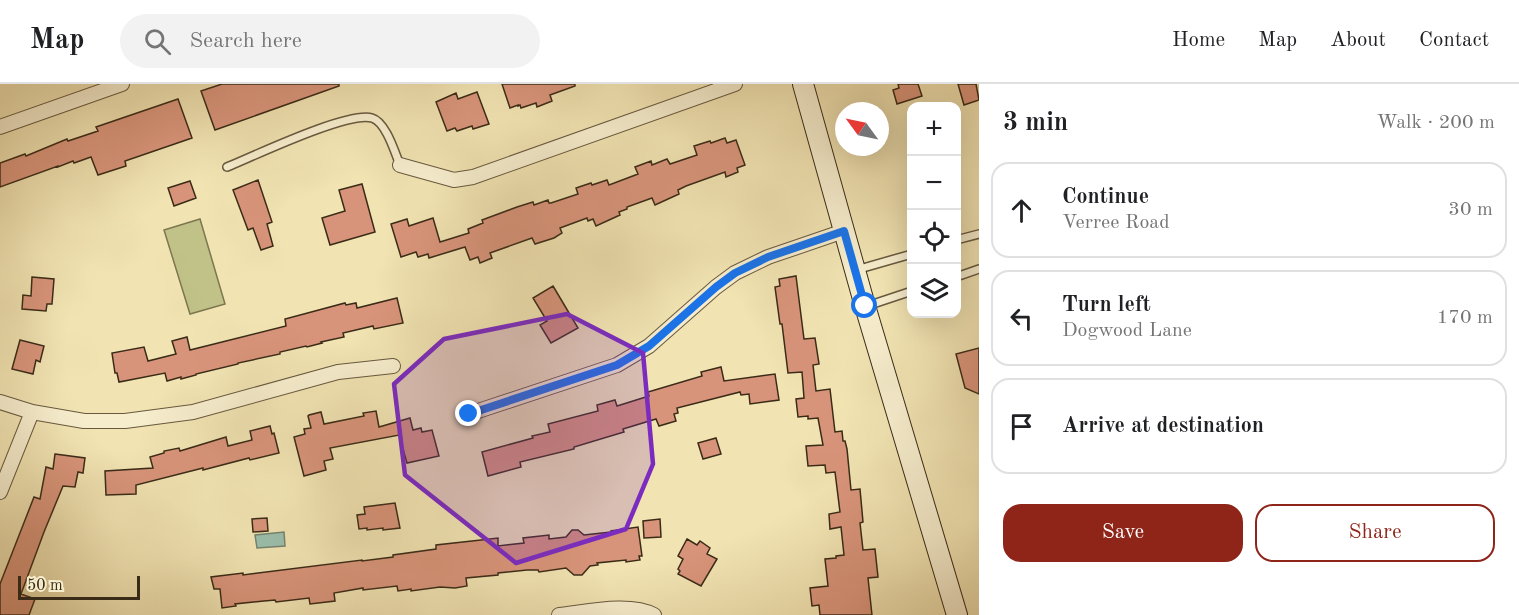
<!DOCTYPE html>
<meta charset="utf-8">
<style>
:root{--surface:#fff;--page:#f2f2f2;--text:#202124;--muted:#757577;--line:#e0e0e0;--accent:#8f2418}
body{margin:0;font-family:"Old Standard TT",serif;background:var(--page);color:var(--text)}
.controls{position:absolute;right:18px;top:18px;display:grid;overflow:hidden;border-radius:12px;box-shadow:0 6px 24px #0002}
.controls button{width:54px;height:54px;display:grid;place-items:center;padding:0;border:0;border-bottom:2px solid var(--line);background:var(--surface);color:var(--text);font:30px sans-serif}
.compass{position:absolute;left:835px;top:18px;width:54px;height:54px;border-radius:50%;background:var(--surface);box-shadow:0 6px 24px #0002;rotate:303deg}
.scale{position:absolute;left:18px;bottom:15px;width:122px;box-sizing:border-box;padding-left:6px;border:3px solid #3a2b17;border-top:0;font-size:16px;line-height:21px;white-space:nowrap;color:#3a2b17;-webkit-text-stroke:4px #f6edcd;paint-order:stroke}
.stop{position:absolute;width:18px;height:18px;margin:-14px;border:4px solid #1a73e8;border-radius:50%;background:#fff}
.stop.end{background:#1a73e8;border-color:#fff;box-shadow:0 2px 6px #0008}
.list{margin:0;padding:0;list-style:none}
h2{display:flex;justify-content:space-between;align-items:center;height:78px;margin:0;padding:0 24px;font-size:26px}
h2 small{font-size:20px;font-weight:400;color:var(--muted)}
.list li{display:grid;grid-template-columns:39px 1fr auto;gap:18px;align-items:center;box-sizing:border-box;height:96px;margin:0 12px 12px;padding:0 12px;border:2px solid var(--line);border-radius:18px}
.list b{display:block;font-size:22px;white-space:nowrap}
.list p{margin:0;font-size:20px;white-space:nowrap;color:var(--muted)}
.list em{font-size:20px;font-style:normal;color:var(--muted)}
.actions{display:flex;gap:12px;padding:18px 24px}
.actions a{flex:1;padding:14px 0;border:2px solid var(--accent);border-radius:18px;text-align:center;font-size:21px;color:var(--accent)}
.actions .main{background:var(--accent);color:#fff}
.icon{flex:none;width:33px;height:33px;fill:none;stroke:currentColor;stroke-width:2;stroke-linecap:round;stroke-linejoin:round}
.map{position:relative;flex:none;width:979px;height:531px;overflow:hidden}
header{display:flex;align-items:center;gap:36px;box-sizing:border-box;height:84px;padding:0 30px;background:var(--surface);border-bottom:2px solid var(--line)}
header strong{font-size:28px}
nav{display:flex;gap:33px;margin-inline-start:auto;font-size:21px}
.search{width:420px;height:54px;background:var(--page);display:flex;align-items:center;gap:15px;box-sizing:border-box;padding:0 21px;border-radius:33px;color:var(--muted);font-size:22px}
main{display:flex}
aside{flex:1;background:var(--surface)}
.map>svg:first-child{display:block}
.green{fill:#c0c288;stroke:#7d7650;stroke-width:1.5}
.water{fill:#9bbeac;stroke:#748370;stroke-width:1.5}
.building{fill:#d8947a;stroke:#3a2b17;stroke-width:1.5}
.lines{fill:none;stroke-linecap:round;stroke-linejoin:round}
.lane-casing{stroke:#68593e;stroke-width:10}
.street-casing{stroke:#68593e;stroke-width:16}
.secondary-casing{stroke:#3a2b17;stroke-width:22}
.lane{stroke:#f6edcd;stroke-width:7}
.street{stroke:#f6edcd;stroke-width:14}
.secondary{stroke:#f6edcd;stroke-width:20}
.route{stroke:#1a73e8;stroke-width:8}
.marked{fill:#7b2cbf;fill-opacity:0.2;stroke:#7b2cbf;stroke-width:4.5;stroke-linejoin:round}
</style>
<header>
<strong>Map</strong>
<div class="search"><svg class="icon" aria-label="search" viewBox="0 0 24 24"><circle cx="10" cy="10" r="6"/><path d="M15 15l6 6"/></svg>Search here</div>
<nav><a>Home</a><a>Map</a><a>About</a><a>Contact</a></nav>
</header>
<main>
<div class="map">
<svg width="979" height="531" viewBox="0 0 979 531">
<rect width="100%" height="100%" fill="#f1e3b2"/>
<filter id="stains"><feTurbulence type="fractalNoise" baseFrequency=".00333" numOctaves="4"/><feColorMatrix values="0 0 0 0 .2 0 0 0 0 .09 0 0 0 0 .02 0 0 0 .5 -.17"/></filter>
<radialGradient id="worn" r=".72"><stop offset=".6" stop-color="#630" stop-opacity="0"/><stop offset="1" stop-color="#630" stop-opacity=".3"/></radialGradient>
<path class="green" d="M200,135L225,220L190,230L164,146Z"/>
<path class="water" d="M284,448L285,462L257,464L255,451Z"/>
<path class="building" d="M222,0H339V2L215,46L201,7Z
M502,0H575V2L550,11L552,17L537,23L536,19L521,24L520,21L518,22V21L510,24Z
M898,0H918L922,12L897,20L893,6L899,4Z
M958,0H976L979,16L964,21Z
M477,8L489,40L473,45L472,42L457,47L455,44L447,47L436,18L456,9L458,15Z
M178,15L192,54L125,77L126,82L98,91L91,73L74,79L73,77L58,83V82L0,103V79L25,70L26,72L67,55L68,57L98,47L96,43Z
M725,54L727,59L736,56L745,81L737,84L738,88L726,93L725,88L686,102L678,106L679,110L655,121L652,114L627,123V125L619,128L620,131L596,142L593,135L588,137L587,134L560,144L562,149L554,154L535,160L532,154L490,169L492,174L480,179L478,173L470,176L465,163L429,174L428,170L418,173L416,168L401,173L391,140L407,135L409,142L433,134L440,158L469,149L468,145L483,139L482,136L517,123L533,118L534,121L548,116L549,119H551L578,110L576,104L591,99L592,101L607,96L609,101L638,90L635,83L651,77L652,81L667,75L670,80L697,71L694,62L710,57L711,59Z
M258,96L272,138L267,140L273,162L261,166L253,144L248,146L233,106Z
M190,97L196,114L174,122L168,104Z
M362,100L375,148L330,161L322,134L345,127L339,106Z
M796,192L804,255L815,254L819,280L813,281L816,307L830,305L835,348L842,347L843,357H845L847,365L851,406L860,405L863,438L860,439L863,466L875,465L878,493L868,494L872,531H820L819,521L812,522L810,504L828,502L825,475L836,474V472L844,471L841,443L830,445L829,430L840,428L835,388L826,389L825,381L808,382L806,362L823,361L818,334L808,335V332L798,333L796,315L804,314L802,288L788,289L782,240H780L775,203L780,202L779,195Z
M32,193L54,195L52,220H47L46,227L22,225L23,211L31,212Z
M553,202L578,244L551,259L540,241L547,237L533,214Z
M397,214L403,239L374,245L373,242L343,249L344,253L321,258L322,259L307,263L306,262L280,268V270L238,279V280L196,290V291L181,295V293L167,297L165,289L119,298L117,289H115L112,269L144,263L148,277L176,270L172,257L187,253L190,266L286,242L285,235L345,219L346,221L356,219L357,224Z
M20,256L44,262L40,278L36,276L33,290L12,285Z
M979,264V310L965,304L956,270Z
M721,283L724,297L775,290L779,316L750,320L749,310L741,311L740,308L677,324L678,329L674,330L676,337L659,342L656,335L623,345L624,348L574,363V365L520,378L521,383L488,392L482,368L533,354L532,352L550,348L548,340L598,327L597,321L615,316L617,322L649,312L648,308L702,292L701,288Z
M376,327L379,343L410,334L413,346L421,344L422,348L432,346L439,372L407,379L399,351L330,364L333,375L324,377L326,386L304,392L294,353L305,350L304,345L311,344L308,332L309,331L321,328L324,340L364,332L363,329Z
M270,342L272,350L274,349L279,369L250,376L249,374L203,386V384L136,401V410L106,411L105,387L153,384L150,373L164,369V367L179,364L180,367L226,353L228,362L252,356L250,347Z
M716,354L721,370L703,375L698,359Z
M55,370L85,374L83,389L78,388L75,403L63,402L44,448L21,510L35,515L29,531H0V500L34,413L40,415L46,383L53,385Z
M395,419L400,444L383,446V444L367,446V444L359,445L357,431L365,430L364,423Z
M267,434L268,447L253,448L252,435Z
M660,435L661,453L644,454L643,437Z
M638,443L642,472H639L640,476L626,478V476L597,479L598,481L590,482L582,491H574L566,484L539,488L538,486H527L498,489V491L466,494L467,502L455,504L440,503L411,507V505L398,507L397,502L363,506V504L334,509L335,517L310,520L309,514L276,518L275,516L264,517L235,520L236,522L222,524L220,505H214L211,493L243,489V491L362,476V477L393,473V471L436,465V461L481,456L498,454V462L524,459L523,454L549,451V455L566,453L572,446H578L584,451L611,448V447Z
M687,455L697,461L700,457L710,464L707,470L717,475L701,502L678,490L680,487L678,485L683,475L678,472Z"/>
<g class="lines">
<g class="lane-casing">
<path id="lane" d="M227,83C254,72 348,27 372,34C386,38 395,69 400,81
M956,156L979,150
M856,186L912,170
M956,193L979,185
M867,222L912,207"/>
</g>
<g class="street-casing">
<path id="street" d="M0,43L122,0
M400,81L454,96L473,93L735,0
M0,318L32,328L84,337H125L193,328L338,288L393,282
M469,330L617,281L649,262L716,203L735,189L768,173L844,147
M0,408L32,328
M559,531C587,528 629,518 654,531"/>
</g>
<g class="secondary-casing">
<path id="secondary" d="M803,0L865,222L957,531"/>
</g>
<use href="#lane" class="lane"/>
<use href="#street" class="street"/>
<use href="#secondary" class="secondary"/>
</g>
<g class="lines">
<path class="route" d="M469,330L617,281L649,262L716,203L735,189L768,173L844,147L865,222"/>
</g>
<path class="marked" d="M567,230L643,269L653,380L626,445L516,479L405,391L394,300L444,255Z"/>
<rect width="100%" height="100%" filter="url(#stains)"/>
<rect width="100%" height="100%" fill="url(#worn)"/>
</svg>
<div class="controls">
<button>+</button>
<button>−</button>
<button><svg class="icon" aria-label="locate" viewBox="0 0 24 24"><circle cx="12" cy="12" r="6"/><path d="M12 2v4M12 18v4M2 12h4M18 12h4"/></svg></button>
<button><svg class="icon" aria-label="layers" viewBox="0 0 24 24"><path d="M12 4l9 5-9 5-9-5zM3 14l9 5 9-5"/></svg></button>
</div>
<svg class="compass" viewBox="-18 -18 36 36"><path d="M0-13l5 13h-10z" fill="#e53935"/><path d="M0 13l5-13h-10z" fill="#757577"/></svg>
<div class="scale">50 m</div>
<div class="stop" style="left:865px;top:222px"></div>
<div class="stop end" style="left:469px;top:330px"></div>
</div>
<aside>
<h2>3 min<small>Walk · 200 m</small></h2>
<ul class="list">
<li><svg class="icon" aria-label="ahead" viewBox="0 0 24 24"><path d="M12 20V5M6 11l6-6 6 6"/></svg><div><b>Continue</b><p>Verree Road</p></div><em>30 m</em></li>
<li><svg class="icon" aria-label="left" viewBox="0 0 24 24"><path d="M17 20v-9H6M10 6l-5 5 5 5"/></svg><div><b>Turn left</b><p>Dogwood Lane</p></div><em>170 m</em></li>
<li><svg class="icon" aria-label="arrive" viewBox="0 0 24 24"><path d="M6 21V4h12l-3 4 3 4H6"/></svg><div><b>Arrive at destination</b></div></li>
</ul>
<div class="actions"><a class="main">Save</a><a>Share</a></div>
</aside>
</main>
